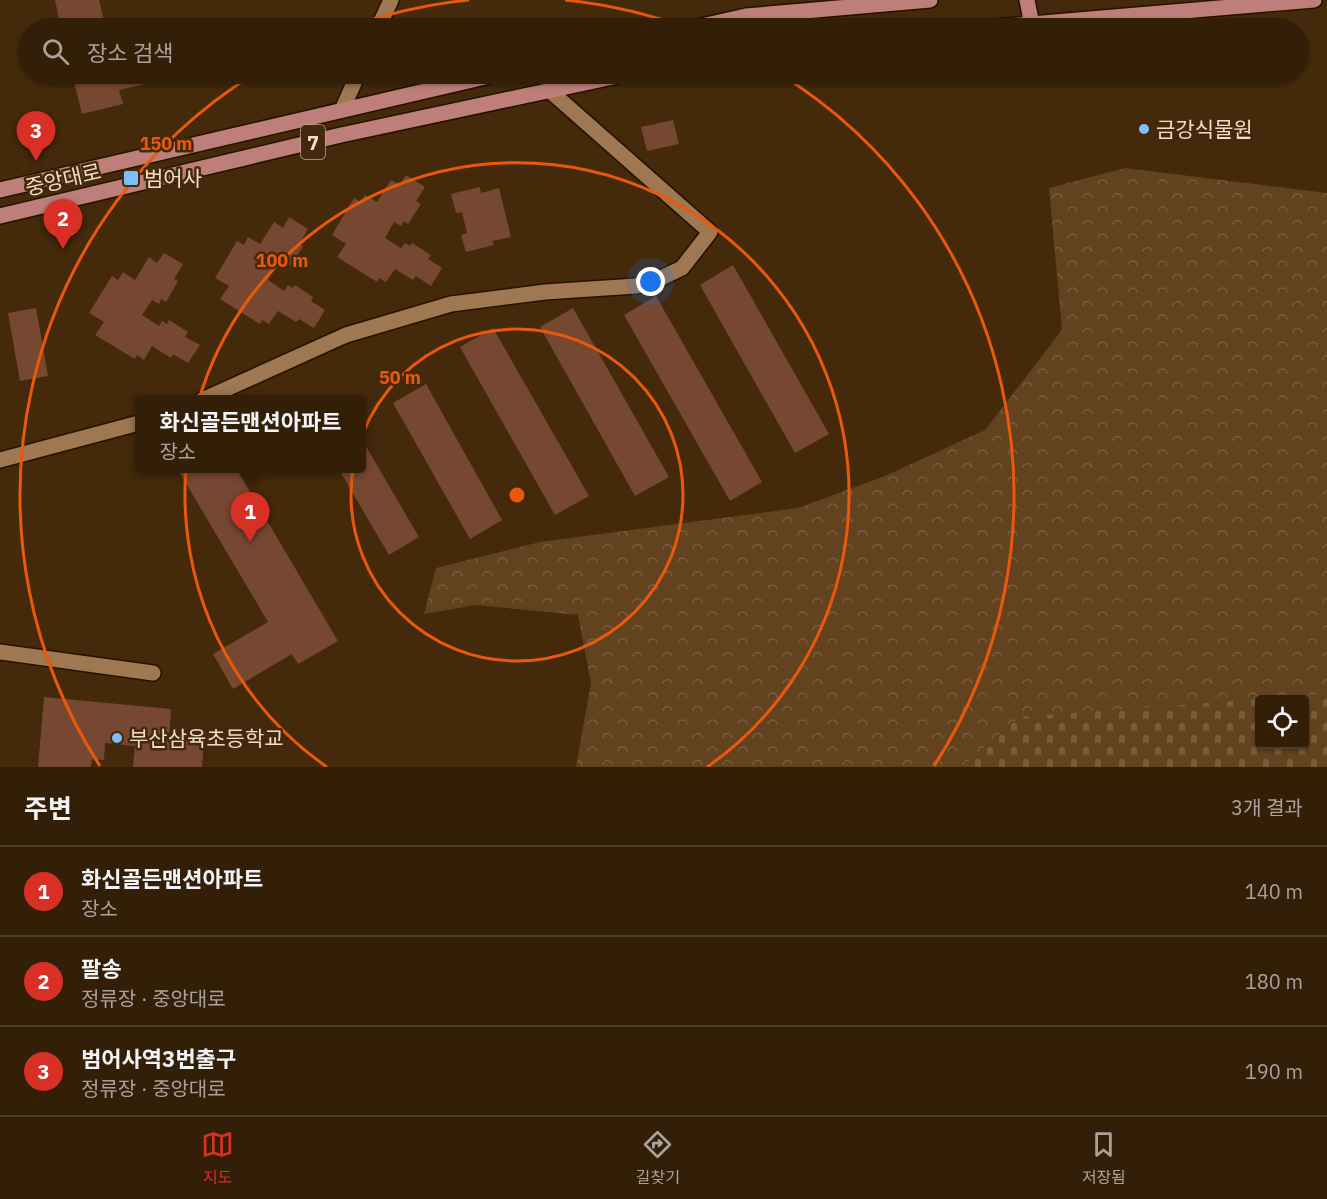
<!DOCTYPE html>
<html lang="ko">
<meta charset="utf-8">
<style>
:root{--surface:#331f08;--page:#3b2712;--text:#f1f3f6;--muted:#a9a29c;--line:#4e3d29;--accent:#d93025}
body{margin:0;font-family:"IBM Plex Sans","Noto Sans KR",sans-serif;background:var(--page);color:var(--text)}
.controls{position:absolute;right:18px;bottom:18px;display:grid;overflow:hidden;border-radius:6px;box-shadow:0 2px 4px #0004}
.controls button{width:54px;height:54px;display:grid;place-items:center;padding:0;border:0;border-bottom:2px solid var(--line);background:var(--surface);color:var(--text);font:30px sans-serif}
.you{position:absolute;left:651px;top:282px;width:21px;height:21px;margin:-15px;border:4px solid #fff;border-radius:50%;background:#1a73e8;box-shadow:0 0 0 9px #1a73e833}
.badge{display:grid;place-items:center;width:39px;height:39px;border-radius:50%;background:var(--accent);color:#fff;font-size:20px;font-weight:700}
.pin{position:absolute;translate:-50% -50px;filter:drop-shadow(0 2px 3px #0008)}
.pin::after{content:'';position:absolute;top:32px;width:21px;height:18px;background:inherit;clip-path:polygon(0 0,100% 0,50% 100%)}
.popup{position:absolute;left:135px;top:395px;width:231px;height:78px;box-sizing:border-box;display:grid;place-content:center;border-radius:6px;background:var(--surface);filter:drop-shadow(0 2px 4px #0005);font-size:20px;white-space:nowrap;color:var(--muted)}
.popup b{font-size:22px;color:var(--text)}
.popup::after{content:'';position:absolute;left:50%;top:100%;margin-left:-12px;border:12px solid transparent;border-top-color:var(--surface)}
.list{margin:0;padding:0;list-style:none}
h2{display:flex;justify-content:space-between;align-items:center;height:78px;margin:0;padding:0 24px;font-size:26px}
h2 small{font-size:20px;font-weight:400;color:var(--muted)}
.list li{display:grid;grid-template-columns:39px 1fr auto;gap:18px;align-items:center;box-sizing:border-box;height:90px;padding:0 24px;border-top:2px solid var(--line)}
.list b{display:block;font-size:22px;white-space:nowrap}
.list p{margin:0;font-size:20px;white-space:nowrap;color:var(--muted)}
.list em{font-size:20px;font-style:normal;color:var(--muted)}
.icon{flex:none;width:33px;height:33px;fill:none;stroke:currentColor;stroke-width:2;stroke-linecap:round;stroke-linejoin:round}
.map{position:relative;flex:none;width:1327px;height:767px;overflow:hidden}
.search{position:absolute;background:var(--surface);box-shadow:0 2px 4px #0004;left:18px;right:18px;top:18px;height:66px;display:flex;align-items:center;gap:15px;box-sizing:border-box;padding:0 21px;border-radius:33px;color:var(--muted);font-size:22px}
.sheet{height:348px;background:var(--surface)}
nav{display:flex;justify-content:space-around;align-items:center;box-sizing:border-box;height:84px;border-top:2px solid var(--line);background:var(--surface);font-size:16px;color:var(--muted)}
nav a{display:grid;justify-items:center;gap:3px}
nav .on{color:var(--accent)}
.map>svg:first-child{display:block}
.forest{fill:url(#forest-crowns);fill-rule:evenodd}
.cemetery{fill:url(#cemetery-stones);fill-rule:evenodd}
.building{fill:#774831}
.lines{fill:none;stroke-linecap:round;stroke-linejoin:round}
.minor-casing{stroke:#251301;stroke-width:18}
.major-casing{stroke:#251301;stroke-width:18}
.minor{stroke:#9f7750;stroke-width:15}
.major{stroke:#be7f7a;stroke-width:15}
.ring{fill:none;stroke:#e8590c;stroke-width:3}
.poi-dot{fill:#7bbef8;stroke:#44290a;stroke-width:2}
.labels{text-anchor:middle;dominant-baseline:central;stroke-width:5;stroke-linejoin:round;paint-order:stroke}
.shield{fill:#44290a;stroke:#bea78f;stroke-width:1.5}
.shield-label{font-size:20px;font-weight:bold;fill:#f3ddc8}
.poi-label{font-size:21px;fill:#f3ddc8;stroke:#44290a;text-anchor:start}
.street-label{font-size:21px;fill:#f3ddc8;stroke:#44290a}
.centre{fill:#e8590c;stroke:#44290a;stroke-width:3}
.ring-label{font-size:18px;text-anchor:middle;font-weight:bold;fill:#e8590c;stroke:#44290a;stroke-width:5;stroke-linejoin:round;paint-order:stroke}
</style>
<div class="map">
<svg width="1327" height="767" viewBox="0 0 1327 767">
<defs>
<pattern id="forest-crowns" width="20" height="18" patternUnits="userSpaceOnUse" patternTransform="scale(1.5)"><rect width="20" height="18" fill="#63421f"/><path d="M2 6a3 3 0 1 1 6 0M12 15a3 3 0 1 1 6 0" fill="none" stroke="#7a5d3e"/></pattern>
<pattern id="cemetery-stones" width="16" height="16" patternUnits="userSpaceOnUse" patternTransform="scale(1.5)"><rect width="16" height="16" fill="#63421f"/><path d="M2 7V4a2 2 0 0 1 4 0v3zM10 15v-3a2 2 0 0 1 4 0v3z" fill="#7a5d3e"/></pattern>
</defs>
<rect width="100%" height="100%" fill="#44290a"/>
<path class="forest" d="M1125,168L1327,193V767H576L591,683L578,615L476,605L424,614L436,568L540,542L798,508L885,476L985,430L1062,330L1049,188ZM1260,700H1304V744H1260Z"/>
<path class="cemetery" d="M1327,694V767H962L1019,717ZM1260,700H1304V744H1260Z"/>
<path class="building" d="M55,0H99L106,28H61Z
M72,74H144L146,84L119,90L123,104L82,114Z
M673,120L679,144L647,151L641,127Z
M406,175L425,187L416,201L421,204L408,224L404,221L401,226L394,222L385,238L401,248L405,243L410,246L412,243L431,255L428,259L442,268L431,286L416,276L413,280L395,269L386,282L379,278L377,282L337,257L346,244L332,235L354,198L361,202L365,195L377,202L391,180L400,185Z
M480,187L481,193L499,188L511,237L492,241L494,245L466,252L461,235L467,233L462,212L456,213L451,194Z
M289,217L308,229L299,244L303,246L291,266L287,264L284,268L277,264L268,280L284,291L288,285L293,288L295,285L313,297L311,301L325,310L314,328L299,319L296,322L278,311L269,324L262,320L260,324L220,299L229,286L215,278L237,241L244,245L248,237L260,244L274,222L283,228Z
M164,253L183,264L174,279L178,281L166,302L161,299L159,304L152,300L142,315L159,326L162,321L167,324L169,320L188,332L185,337L200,345L188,363L173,354L171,358L152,346L144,360L137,355L135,359L95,335L104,322L89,313L112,276L118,280L123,272L135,280L149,257L157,263Z
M733,265L829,434L795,453L700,285Z
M656,296L762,482L730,501L624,315Z
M36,308L48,376L20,381L8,313Z
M573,308L669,477L635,496L540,327Z
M493,328L589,496L555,515L460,347Z
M426,384L502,520L470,539L393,403Z
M361,438L419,537L389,555L338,468H361Z
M177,468H236L338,641L298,664L292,654L233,689L213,654L268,622Z
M44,697L171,709L169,738L204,742L202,767H133L135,746L105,743L104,760L92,759L91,767H38Z"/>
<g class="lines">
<g class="minor-casing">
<path id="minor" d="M378,28L391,0
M342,110L358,74
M202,400L346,335L451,304L545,292L636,286L661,278L682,268L710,232L549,90
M0,460L139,423
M0,652L153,673"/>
</g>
<g class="major-casing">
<path id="major" d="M1027,0L1032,25
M693,28L746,16L930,0
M983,28L1314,0
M0,190L498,74
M0,216L341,135L627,74"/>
</g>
<use href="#minor" class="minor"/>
<use href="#major" class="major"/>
</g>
<g class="ring">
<circle cx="517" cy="495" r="166"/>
<path d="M327 767A332 332 0 1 1 707 767"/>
<path d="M100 766A497 497 0 0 1 254 74M347 28A497 497 0 0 1 469 0M565 0A497 497 0 0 1 687 28M780 74A497 497 0 0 1 934 766"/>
</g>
<g class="poi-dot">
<circle cx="1144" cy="129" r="6"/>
<rect x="123" y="170" width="16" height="16" rx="3"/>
<circle cx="117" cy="738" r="6"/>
</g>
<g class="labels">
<rect class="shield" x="301" y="125" width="24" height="34" rx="4.5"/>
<g class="shield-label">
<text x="313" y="142">7</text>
</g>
<g class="poi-label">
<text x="1156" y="129">금강식물원</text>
<text x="144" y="178">범어사</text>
<text x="129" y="738">부산삼육초등학교</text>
</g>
<g class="street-label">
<text transform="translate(63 179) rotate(-13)">중앙대로</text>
</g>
</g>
<circle cx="517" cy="495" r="9" class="centre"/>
<g class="ring-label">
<text x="166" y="150">150 m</text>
<text x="282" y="267">100 m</text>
<text x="400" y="384">50 m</text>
</g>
</svg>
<div class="controls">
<button><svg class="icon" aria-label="locate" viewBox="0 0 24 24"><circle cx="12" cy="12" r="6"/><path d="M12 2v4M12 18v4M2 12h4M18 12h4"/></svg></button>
</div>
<div class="you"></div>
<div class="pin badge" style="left:250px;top:542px">1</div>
<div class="popup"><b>화신골든맨션아파트</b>장소</div>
<div class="pin badge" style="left:63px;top:249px">2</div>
<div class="pin badge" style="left:36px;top:161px">3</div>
<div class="search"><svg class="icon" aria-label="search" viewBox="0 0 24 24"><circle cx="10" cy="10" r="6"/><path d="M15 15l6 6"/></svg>장소 검색</div>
</div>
<section class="sheet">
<h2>주변<small>3개 결과</small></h2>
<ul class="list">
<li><span class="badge">1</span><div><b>화신골든맨션아파트</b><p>장소</p></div><em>140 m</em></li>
<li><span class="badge">2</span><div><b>팔송</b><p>정류장 · 중앙대로</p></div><em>180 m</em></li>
<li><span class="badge">3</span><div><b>범어사역3번출구</b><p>정류장 · 중앙대로</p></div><em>190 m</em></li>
</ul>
</section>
<nav>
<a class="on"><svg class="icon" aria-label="map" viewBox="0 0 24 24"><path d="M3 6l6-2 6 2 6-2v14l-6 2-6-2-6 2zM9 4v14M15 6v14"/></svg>지도</a>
<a><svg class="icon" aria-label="directions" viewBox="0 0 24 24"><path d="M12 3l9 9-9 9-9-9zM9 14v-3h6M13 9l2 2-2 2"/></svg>길찾기</a>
<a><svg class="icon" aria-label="saved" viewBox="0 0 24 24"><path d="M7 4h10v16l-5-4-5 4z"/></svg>저장됨</a>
</nav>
